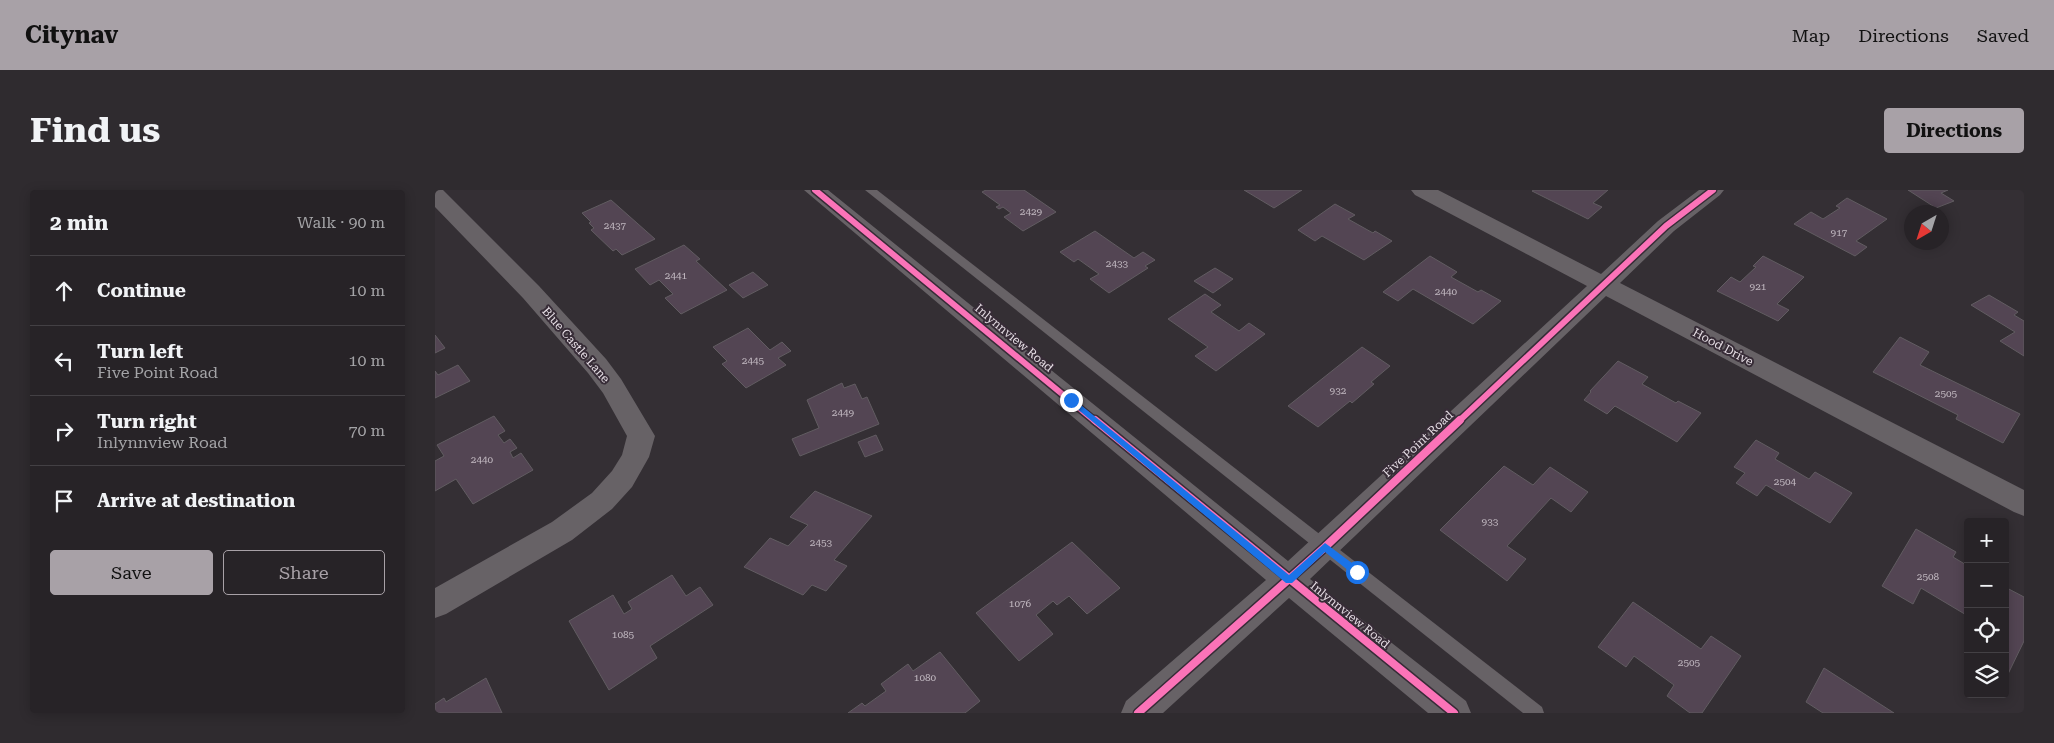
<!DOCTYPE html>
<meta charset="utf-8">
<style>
:root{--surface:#272327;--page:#2f2b2f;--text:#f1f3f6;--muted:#a4a4a7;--line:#434044;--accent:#a8a1a7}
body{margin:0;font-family:"Roboto Serif",serif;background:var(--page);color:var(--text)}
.controls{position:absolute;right:15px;bottom:15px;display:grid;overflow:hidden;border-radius:5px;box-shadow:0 2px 12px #0003}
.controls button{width:45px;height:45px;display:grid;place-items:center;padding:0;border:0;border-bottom:1px solid var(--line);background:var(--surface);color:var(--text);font:25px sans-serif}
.compass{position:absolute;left:1469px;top:15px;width:45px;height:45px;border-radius:50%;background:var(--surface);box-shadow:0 2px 12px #0003;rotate:219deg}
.stop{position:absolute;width:15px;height:15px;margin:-11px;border:4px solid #1a73e8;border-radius:50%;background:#fff}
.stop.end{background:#1a73e8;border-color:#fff;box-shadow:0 1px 5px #0008}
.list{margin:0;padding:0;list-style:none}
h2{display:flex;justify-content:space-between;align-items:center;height:65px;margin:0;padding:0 20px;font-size:21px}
h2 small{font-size:16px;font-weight:400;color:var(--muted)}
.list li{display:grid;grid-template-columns:32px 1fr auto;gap:15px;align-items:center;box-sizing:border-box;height:70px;padding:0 20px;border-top:1px solid var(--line)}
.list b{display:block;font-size:19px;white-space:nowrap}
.list p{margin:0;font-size:16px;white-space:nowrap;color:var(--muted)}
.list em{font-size:16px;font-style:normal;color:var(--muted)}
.actions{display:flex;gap:10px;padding:15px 20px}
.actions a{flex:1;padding:11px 0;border:1px solid var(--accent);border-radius:5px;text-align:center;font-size:18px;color:var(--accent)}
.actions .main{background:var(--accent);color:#111}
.icon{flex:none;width:28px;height:28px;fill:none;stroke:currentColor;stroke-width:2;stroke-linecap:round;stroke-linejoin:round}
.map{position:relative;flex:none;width:1589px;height:523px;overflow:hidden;border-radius:5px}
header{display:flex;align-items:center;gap:30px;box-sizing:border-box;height:70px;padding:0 25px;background:var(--accent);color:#111}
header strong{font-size:24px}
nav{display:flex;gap:28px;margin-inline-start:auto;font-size:18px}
.intro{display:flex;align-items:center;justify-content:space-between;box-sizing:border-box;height:120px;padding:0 30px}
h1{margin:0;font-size:35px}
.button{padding:12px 22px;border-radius:5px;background:var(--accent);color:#111;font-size:18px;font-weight:700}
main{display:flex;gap:30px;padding:0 30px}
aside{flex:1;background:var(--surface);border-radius:5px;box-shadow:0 2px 12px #0003}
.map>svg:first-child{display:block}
.building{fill:#534553;stroke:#615c61}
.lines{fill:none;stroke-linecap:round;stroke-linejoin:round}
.lane{fill:#676266;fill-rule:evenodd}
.street{fill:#676266;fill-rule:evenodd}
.cycleway-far1-casing{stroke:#372c37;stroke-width:9}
.cycleway-casing{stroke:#372c37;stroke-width:11}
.cycleway-far1{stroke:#fb73b8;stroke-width:6}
.cycleway{stroke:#fb73b8;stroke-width:8}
.route{fill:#1a73e8}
.labels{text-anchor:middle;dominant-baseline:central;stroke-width:4;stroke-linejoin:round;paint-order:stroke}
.number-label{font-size:10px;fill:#c1b8c0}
.street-label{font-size:12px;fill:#e6dee5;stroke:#372c37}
</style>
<header>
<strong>Citynav</strong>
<nav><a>Map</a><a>Directions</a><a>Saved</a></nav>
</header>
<div class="intro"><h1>Find us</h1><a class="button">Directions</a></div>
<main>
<aside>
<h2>2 min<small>Walk · 90 m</small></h2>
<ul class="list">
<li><svg class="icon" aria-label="ahead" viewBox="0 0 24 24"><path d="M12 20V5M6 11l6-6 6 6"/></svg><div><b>Continue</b></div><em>10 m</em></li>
<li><svg class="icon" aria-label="left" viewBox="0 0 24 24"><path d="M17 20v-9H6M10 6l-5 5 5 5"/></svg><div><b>Turn left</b><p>Five Point Road</p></div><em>10 m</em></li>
<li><svg class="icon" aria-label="right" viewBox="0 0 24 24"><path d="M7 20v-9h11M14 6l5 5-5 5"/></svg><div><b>Turn right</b><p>Inlynnview Road</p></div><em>70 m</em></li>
<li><svg class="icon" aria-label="arrive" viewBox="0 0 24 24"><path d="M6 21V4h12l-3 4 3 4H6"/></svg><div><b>Arrive at destination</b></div></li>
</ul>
<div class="actions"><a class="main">Save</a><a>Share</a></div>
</aside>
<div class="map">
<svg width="1589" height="523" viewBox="0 0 1589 523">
<rect width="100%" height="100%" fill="#342f34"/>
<path class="building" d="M551,0H589L621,22L588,41L569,27L576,23L568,17L564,19L561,17L565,15L547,2Z
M809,0H867L839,18Z
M1099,0H1173L1158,13L1167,17L1153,29L1097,1Z
M1473,0H1513L1506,3L1519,11L1501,18Z
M1412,8L1452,29L1421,51L1432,57L1420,66L1359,34L1376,22L1388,29L1405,18L1401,16Z
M176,10L220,49L187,65L181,59L178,61L156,40L159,38L154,33L156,32L147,23Z
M900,14L920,25L913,29L938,43L940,41L957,51L929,70L887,46L880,51L863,40Z
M660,41L699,68L708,62L720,70L710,76L713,78L674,103L655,89L664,84L643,69L639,72L625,62Z
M249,55L265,69L261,71L292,100L246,124L230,108L238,104L224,90L215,95L200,79Z
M995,66L1022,82L1016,87L1043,102L1046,100L1066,111L1038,134L978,99L963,111L948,102Z
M1328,66L1369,87L1342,114L1354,120L1343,131L1282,101L1296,87L1305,92L1321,77L1318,76Z
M780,78L798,89L778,103L759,91Z
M318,82L333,95L308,108L294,95Z
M770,104L786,115L776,122L804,141L814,133L830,144L781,181L760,166L773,157L733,129Z
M1554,105L1583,122L1579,125L1589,131V166L1565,151L1580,142L1536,115Z
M313,138L335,160L347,152L356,161L343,168L351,175L311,198L287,174L292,171L278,157Z
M0,145L10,158L0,163Z
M1465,147L1494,162L1485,175L1585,224L1568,253L1521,229L1523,225L1438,182Z
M927,157L955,176L936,192L939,194L917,213L915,211L883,237L853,216Z
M1183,171L1213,187L1207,194L1241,213L1243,211L1266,223L1242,252L1180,216L1172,224L1149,210L1156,202L1155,201Z
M23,175L35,191L0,208V181L3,185Z
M407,193L409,198L420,194L427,209L432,207L444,234L365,266L357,249L384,238L372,210Z
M59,226L70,241L63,245L69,253L75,249L82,258L75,262L78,268L86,263L98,280L38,314L21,289L0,301V271L9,266L2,255Z
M441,245L448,260L430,267L423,252Z
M1321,250L1344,263L1340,269L1374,289L1380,282L1417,303L1395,333L1331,295L1322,306L1301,293L1310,283L1299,277Z
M1069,276L1098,295L1115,277L1153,302L1136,322L1116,308L1072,356L1091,369L1072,391L1005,340Z
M380,301L437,326L399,370L412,376L391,401L377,395L368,405L309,377L335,348L353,356L373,335L355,327Z
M1481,339L1521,362L1518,367L1533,376V426L1486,398L1478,414L1447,396Z
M637,352L685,398L652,424L634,406L622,415L618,411L601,425L618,444L584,471L541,423Z
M237,385L251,406L265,397L278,415L215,456L222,468L174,500L134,431L178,405L189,424L197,419L193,412Z
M1570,397L1589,407V451L1573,484L1570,482Z
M1198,412L1266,459L1276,446L1306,466L1267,523H1255L1232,506L1239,495L1199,466L1191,477L1163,457Z
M505,462L545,511L530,523H413L427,513L430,516L451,501L446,494L473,474L478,481Z
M1389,478L1459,523H1388L1371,512Z
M51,488L67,523H0V514L9,508L11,512Z"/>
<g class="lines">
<path class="lane" d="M430,0H442L1107,517L1109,523H1088Z"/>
<path class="street" d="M0,0H8L104,96L171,169L186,189L220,246L214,267L197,297L177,319L137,350L11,424L0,428V398L117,332L157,303L177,281L187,265L192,246L168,203L153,183L88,108L0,17Z
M369,0H393L853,371L1152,96L980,5L976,0H1003L1166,84L1223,31L1264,0H1289L1285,5L1239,41L1185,93L1589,300V326L1579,322L1171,106L875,389L1031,511L1036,523H993L854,408L728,523H686L691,511L831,390Z"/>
<g class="cycleway-far1-casing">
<path id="cycleway-far1" d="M380,0L661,232
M1023,232L1231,36L1278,0"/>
</g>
<g class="cycleway-casing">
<path id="cycleway" d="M660,230L1019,523
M703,523L890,357L1025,230"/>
</g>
<use href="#cycleway-far1" class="cycleway-far1"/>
<use href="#cycleway" class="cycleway"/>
</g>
<path class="route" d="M636,207L854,385L890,353L925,379V385H919L890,362L857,393H851L634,212L632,210Z"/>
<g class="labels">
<g class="number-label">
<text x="596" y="21">2429</text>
<text x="180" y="35">2437</text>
<text x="1404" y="42">917</text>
<text x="682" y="73">2433</text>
<text x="241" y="85">2441</text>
<text x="1323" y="96">921</text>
<text x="1011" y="101">2440</text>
<text x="318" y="170">2445</text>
<text x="903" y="200">932</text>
<text x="1511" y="203">2505</text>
<text x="408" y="222">2449</text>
<text x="47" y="269">2440</text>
<text x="1350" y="291">2504</text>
<text x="1055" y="331">933</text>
<text x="386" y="352">2453</text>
<text x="1493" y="386">2508</text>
<text x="585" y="413">1076</text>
<text x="188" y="444">1085</text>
<text x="1254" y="472">2505</text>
<text x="490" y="487">1080</text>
</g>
<g class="street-label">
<text transform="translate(579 148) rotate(40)">Inlynnview Road</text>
<text transform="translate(141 155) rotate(49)">Blue Castle Lane</text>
<text transform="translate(1288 157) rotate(28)">Hood Drive</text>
<text transform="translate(983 254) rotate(-43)">Five Point Road</text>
<text transform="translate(915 425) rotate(39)">Inlynnview Road</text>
</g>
</g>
</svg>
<div class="controls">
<button>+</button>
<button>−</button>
<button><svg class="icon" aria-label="locate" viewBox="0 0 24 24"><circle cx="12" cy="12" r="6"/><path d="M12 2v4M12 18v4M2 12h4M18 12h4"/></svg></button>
<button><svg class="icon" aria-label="layers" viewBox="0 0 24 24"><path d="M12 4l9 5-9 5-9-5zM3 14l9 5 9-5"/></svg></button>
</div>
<svg class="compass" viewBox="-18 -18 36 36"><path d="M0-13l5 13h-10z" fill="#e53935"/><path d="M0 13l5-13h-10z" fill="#a4a4a7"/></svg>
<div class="stop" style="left:922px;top:382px"></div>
<div class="stop end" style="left:636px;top:210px"></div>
</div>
</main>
